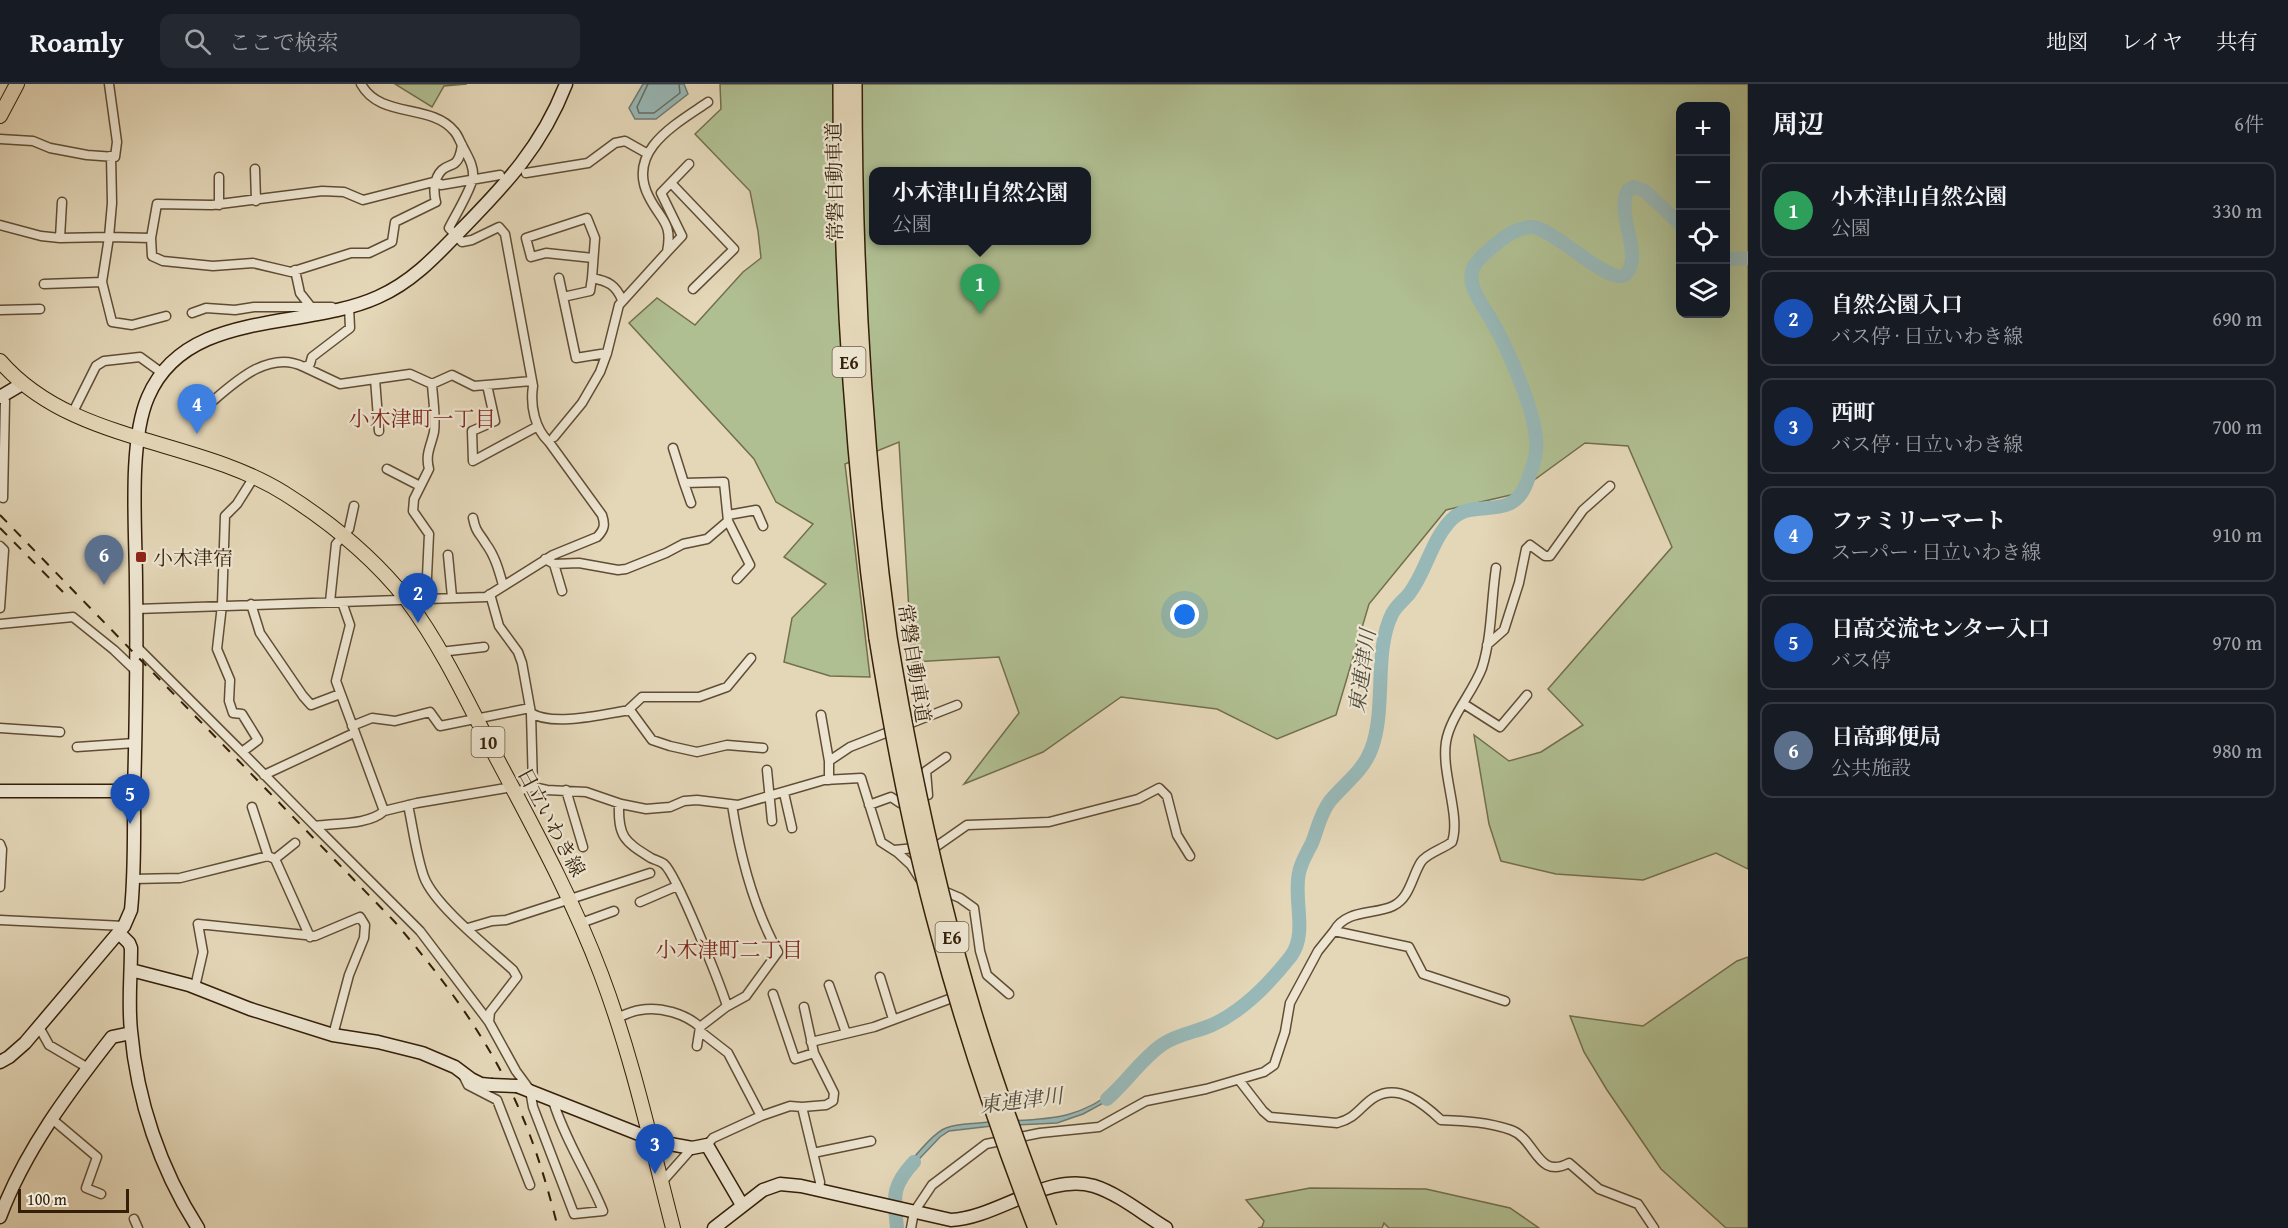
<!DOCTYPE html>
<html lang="ja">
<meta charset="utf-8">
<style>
:root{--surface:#171b24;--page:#242831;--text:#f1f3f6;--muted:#9ea1a6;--line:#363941;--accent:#1a73e8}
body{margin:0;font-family:"Gentium Book Plus","Noto Serif JP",serif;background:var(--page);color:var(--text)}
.controls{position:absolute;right:18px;top:18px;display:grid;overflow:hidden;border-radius:12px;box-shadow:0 6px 24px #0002}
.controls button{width:54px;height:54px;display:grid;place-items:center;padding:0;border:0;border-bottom:2px solid var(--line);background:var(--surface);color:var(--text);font:30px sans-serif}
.scale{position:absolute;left:18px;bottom:15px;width:111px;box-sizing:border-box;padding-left:6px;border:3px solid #341f08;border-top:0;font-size:16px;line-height:21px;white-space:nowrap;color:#341f08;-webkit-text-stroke:4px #ede5d1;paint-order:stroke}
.you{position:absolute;left:1185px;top:531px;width:21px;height:21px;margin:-15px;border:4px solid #fff;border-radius:50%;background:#1a73e8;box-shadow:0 0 0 9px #1a73e833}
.badge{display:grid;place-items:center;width:39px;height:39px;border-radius:50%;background:var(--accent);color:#fff;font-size:20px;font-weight:700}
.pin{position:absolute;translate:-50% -50px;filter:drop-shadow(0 2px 3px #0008)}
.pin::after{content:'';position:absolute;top:32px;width:21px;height:18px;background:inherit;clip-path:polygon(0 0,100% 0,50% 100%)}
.popup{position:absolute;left:869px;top:83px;width:222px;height:78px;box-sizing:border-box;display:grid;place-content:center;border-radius:12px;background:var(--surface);filter:drop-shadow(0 2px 4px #0005);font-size:20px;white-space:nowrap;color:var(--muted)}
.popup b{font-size:22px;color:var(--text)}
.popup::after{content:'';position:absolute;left:50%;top:100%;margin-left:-12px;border:12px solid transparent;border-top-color:var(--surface)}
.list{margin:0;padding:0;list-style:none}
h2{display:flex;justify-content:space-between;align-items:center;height:78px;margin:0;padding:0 24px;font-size:26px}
h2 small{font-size:20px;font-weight:400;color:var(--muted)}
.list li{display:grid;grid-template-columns:39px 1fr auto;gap:18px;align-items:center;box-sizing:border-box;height:96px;margin:0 12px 12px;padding:0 12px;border:2px solid var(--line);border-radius:12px}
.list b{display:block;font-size:22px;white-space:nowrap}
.list p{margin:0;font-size:20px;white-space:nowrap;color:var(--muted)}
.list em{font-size:20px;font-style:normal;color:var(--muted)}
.icon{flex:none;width:33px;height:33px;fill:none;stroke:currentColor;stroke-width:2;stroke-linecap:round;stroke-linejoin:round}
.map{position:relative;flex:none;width:1748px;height:1144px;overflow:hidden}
header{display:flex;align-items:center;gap:36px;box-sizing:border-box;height:84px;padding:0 30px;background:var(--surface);border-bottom:2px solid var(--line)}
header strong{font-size:28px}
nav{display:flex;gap:33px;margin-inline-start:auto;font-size:21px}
.search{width:420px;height:54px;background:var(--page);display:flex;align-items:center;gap:15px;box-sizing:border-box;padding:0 21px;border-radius:12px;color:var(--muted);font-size:22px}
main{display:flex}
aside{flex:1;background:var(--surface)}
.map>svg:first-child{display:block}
.green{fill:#b0bf92;stroke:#726f4d;stroke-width:1.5;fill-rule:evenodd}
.water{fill:#98b8b7;stroke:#707b71;stroke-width:1.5}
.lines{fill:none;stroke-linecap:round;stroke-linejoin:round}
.shore{stroke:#666c60;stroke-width:1.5}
.river{stroke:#98b8b7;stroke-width:14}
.street-casing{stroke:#604d34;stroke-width:11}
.secondary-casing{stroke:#341f08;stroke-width:15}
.primary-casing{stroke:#341f08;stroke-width:16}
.highway-casing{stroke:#341f08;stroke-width:18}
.street{stroke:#ede5d1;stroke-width:8}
.secondary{stroke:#ede5d1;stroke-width:12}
.primary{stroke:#e4d7b8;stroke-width:14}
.highway{stroke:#e4d7b8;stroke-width:15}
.rail{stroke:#341f08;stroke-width:2;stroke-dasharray:10 10;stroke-linecap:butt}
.secondary-bridge-casing{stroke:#341f08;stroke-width:15;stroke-linecap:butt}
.highway-bridge-casing{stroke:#341f08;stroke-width:18;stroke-linecap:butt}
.secondary-bridge{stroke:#ede5d1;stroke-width:12}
.highway-bridge{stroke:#e4d7b8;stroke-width:15}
.poi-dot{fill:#8f2418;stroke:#ede5d1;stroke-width:2}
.labels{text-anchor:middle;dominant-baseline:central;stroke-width:4.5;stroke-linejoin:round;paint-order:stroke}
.shield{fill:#ede5d1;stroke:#6c5a44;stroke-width:1.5}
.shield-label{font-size:18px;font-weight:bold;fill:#341f08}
.street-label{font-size:20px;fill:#341f08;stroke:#ede5d1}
.poi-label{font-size:20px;fill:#341f08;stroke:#ede5d1;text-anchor:start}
.neighbourhood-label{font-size:21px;fill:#7a1f14;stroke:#ede5d1}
.water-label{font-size:21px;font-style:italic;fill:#524d3d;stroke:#ede5d1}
</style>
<header>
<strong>Roamly</strong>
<div class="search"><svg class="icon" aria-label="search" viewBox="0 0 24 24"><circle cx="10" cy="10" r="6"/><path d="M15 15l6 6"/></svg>ここで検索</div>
<nav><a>地図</a><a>レイヤ</a><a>共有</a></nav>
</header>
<main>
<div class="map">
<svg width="1748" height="1144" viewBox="0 0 1748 1144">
<rect width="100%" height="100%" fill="#e4d7b8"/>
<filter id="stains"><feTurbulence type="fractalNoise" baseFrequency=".00333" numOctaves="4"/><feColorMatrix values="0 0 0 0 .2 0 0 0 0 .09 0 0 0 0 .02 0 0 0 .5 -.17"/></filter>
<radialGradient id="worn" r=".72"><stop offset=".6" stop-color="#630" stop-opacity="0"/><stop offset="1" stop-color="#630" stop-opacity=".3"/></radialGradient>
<path class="green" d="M395,0H467L444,2L432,23Z
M720,0H1748V785L1716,769L1643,796L1556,790L1501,777L1489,740L1474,651L1509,677L1541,668L1583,641L1548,605L1672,463L1628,362L1585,359L1515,410L1446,426L1369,520L1336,631L1277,655L1217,625L1121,613L1043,668L964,700L1019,629L999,573L912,578L899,358L845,380L870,593L830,592L784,578L792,534L826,500L784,473L813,440L776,418L754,375L629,239L657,214L695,241L743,188L761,174L758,147L750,107L695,50L721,25ZM1680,22H1726V230H1680ZM874,88H1086V156H874Z
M1748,873V1144H1726L1661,1085L1607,1006L1584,968L1570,932L1643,942L1737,877Z
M1310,1104L1426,1105L1510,1124L1539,1144H1389L1384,1139L1382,1144H1258L1262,1143L1264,1137L1246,1116Z"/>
<path class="water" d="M643,0H684L688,10L656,35H635L629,24Z
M1119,1003L1122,1005L1109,1016L1083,1030L1057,1039L992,1042L949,1047L940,1053L903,1092L900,1089C912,1077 931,1050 946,1044C956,1040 969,1040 979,1039C1035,1033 1071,1043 1119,1003Z"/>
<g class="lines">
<path class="shore" d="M648,0L637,23L639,29H654L680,9L679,0"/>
<path class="river" d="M1726,173L1733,175L1748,174
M1107,1015C1127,998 1141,975 1163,960C1178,950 1196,948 1212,941C1243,927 1270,899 1291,872C1308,849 1293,816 1299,789C1301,778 1307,769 1312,759C1318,744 1320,730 1330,717C1344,700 1363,687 1371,666C1387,625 1373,568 1392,530C1396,522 1403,517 1409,510C1426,488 1431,457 1451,436C1474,412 1512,440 1527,398C1531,388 1535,377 1536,367C1540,335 1508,266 1492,237C1486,226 1477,215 1473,203C1471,197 1471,190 1473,184C1478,174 1488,167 1496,160C1505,152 1518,144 1531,143C1553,142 1613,207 1627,189C1643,169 1615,130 1628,106L1634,103L1645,107L1680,140
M897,1144C894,1112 891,1103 914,1078"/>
<g class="street-casing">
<path id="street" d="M0,55L33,57L50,64L87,71L115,73L117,58L109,0
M255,85L256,117
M526,89L588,79L615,59L625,57L648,70
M219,93V121
M671,99L734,165L693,205
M0,141L41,152L60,154L109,153L112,119L111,72
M60,154L62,118
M151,154L152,172L163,177L213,182L253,179L291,188L351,169H369L392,158L395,138L436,118C433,107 434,94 442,86C446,82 451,82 455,79C460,75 461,67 462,61
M667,168L682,152L661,109L689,80
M295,186L300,209L311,223
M559,194L576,274L607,269
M592,194L595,154L587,134L526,154L531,173L546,169L593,174
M44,200L102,198
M563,213L590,207L592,194C608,197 616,201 622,216
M0,226L40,225
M192,229L206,224L235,226L254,223H332
M166,232L132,241L112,238L102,198L109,153L151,154L157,120L212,121L322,107L344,108L363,116L437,97L441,101L500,91
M304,283L340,300L410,290L432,300L452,291L474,302L532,297
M375,295L379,347
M487,301L495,337L472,347L473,377L538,342
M2,312L5,317L3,414
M214,316C238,295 271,266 304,283L310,280L312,273L350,244L349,223H345
M72,330L96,282L104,277L140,273L162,289
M554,353L582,319L600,288L607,269L619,221L667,168C673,138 661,137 649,113C625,67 676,40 708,18
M387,385L420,402
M684,399L691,419
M728,431L756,426L763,442
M473,434C476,449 479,448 486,460C495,472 499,487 503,501
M728,437L750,481L737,495
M0,462L4,466L0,524
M448,471L452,513
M545,475L554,480L579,479L618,486L626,485L666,469L683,460L707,455L728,437L724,398L684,399L673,364
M554,480L562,507
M490,510L499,542L518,568L522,579L531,629L533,703
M426,514L429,450L413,427L414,415L429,385C425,370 431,362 434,348C436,332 433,316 432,300
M330,518L336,460L349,445L354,422
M251,520L260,549L303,612L311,621L340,610
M136,525L486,513L553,471L597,453C605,445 605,440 602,431L549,358C535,345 530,322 533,302L505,150L499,143L472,156L462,158L449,144C455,132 472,104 473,93C474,82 468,73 463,63C460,58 458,51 454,47C431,19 380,35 361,0
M0,540L73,533L114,566L136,587
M1487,561L1504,546L1519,499L1526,465L1530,461L1545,472H1550L1583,426L1610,402
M136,562L242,668L258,656L242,630L233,629L229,617L230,596L217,565L222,521L225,432L237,420L254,393
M440,568L484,563
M1464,620L1500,643L1527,611
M627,627L642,613H699L727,603L751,574
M531,629C553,643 604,630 630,626L652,656L670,662L697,668L727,661L763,664
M821,631L829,677
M352,642L372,634L395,637L430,628L440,642L530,624
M0,644L60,648
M77,663L135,659
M242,668L315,742C336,739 369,741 384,727L336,597L350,541L342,518
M767,686L772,737
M264,691L354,649
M829,696V677L850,663L957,621
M566,706L583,763
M515,708L533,703L547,706L586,708L621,720L646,725L670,723L684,717L697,716L738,721L824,696L861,694L881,758L898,769L911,781L920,795
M784,709L792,744
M619,720C618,753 624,757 651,774C655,776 660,777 664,780C677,791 720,900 727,922
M408,721C413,744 416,770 424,793C435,822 490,865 513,886L517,893L490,928L489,938L516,987L530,1006L533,1023L574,1130L603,1127C587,1088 566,1058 553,1017
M869,721L891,713L900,719L928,711L926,687L946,673
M384,727L417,719L512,703
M315,742L420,847L489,938
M0,760L2,765L0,803
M894,766L937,762L967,741L1049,738L1138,715L1159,704L1167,712L1177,751L1190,772
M268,772L275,775L310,853
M275,775L295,759
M133,795L180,794L268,772L252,723
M939,805L960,814L974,824L980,867L987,891L1009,910
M640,818L677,802
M0,836L124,842
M581,839L614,827
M468,844L492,837L506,836L650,789
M1334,847C1346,825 1374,831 1393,822C1410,814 1412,792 1421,778C1427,769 1443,765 1452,758C1461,732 1441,689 1446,658C1450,633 1473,608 1482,584C1492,552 1491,517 1496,484
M880,893L893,935
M829,901L846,949
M195,903L203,868L198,840L315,852L360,833L365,841L364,854L349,891L333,951
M773,910L795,975L814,969
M617,934C624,931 632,927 640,926C660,922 686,930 700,943
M39,943L49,961L88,984
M701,948L728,969L761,1032L713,1054L707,1061
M811,958L874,943L952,914
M697,962L700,943L726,923L746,912L778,868C753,823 740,772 732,721
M462,989L468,1001L497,1016L530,1101
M1239,996L1263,1027L1270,1033L1337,1039C1357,1034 1360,1022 1375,1013C1399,999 1424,1020 1441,1036C1465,1037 1488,1038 1511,1046C1536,1055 1537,1096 1569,1079L1599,1105L1638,1120L1654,1144
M802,1023L826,1021L833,1017L834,1009L814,969L804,923
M761,1032L790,1022L802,1023L820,1098L819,1107
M52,1035L97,1073L86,1104L101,1110
M813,1069L871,1057
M661,1099L692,1064
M134,1135L138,1144
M911,1144L914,1128L932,1101L986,1060L1040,1049L1099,1043L1146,1017L1206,1005L1264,988L1274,981L1285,948L1290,919L1318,867L1334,847L1409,863L1423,890L1505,917"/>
</g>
<g class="secondary-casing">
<path id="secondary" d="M0,313L22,300
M0,707H134
M119,849L129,859L131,864C131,892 128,919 131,947C137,1016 160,1085 198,1144
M131,886L189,901L250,925L333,951L378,958L422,969L455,983L471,995L481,1000L491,1001
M0,978L9,973L25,959L124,842L131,826C135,787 134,747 134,708C136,638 137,569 136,499C136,448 128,359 148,313C186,224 303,247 378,213C412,198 436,172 461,146C506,100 542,62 566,0
M517,1002L659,1058L692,1064L707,1061L742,1121
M0,1133C25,1066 69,1008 112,953L131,949
M714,1144L763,1106L780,1100L801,1102L951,1136C997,1134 1048,1088 1094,1102C1119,1110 1143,1130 1166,1144"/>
</g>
<g class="primary-casing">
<path id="primary" d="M0,32L17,0
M0,277C72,360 194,353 284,409C330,438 373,473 407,516C442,563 467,617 494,669C532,741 572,813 601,890C632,972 651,1059 673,1144"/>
</g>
<g class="highway-casing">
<path id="highway" d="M841,0C841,185 852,370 877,554
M854,0C854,185 864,369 889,553"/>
</g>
<use href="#street" class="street"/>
<use href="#secondary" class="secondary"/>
<use href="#primary" class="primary"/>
<use href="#highway" class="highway"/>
<path class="rail" d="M0,431L394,837C441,892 486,951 516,1018C535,1059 547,1101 558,1144
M0,444L63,508"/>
<g class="secondary-bridge-casing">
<path id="secondary-bridge" d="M491,1001L517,1002"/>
</g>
<g class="highway-bridge-casing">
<path id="highway-bridge" d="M889,553C910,680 937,806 974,930C996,1002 1022,1073 1049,1144
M877,554C893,654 912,754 939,851C966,951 999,1048 1036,1144"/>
</g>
<use href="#secondary-bridge" class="secondary-bridge"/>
<use href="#highway-bridge" class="highway-bridge"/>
</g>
<rect class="poi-dot" x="135" y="467" width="12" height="12" rx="3"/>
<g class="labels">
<g class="shield">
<rect x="832.5" y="263" width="33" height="30" rx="4.5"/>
<rect x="471.5" y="643" width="33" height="30" rx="4.5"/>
<rect x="935.5" y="838" width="33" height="30" rx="4.5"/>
</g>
<g class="shield-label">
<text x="849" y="278">E6</text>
<text x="488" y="658">10</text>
<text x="952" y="853">E6</text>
</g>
<g class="street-label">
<text transform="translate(834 98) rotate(-91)">常磐自動車道</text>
<text transform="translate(915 579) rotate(81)">常磐自動車道</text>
<text transform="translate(552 738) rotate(62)">日立いわき線</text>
</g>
<g class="poi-label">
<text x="153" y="473">小木津宿</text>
</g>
<g class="neighbourhood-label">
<text x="422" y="334">小木津町一丁目</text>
<text x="729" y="865">小木津町二丁目</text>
</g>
<g class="water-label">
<text transform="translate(1362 587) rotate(-82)">東連津川</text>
<text transform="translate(1021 1016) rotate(-7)">東連津川</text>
</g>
</g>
<rect width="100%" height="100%" filter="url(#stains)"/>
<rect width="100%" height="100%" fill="url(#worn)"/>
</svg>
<div class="controls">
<button>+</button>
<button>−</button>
<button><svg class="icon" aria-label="locate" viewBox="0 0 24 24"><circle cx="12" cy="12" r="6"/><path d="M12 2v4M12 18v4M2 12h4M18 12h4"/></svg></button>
<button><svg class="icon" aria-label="layers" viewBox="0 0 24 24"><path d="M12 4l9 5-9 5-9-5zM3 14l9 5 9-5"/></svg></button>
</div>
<div class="scale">100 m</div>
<div class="you"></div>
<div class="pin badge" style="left:980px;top:230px;background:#2e9e5b">1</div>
<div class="popup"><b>小木津山自然公園</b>公園</div>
<div class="pin badge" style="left:418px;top:539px;background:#1a4fb4">2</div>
<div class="pin badge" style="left:655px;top:1090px;background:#1a4fb4">3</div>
<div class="pin badge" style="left:197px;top:350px;background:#3f7fe0">4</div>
<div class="pin badge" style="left:130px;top:740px;background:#1a4fb4">5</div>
<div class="pin badge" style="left:104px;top:501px;background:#5c6f8a">6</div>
</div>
<aside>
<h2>周辺<small>6件</small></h2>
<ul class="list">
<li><span class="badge" style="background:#2e9e5b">1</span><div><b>小木津山自然公園</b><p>公園</p></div><em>330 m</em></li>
<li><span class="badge" style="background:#1a4fb4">2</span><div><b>自然公園入口</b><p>バス停 · 日立いわき線</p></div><em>690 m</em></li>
<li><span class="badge" style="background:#1a4fb4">3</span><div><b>西町</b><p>バス停 · 日立いわき線</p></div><em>700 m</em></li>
<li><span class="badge" style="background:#3f7fe0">4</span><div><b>ファミリーマート</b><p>スーパー · 日立いわき線</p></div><em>910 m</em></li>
<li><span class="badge" style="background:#1a4fb4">5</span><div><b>日高交流センター入口</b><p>バス停</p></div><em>970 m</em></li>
<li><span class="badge" style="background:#5c6f8a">6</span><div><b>日高郵便局</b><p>公共施設</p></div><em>980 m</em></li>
</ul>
</aside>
</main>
